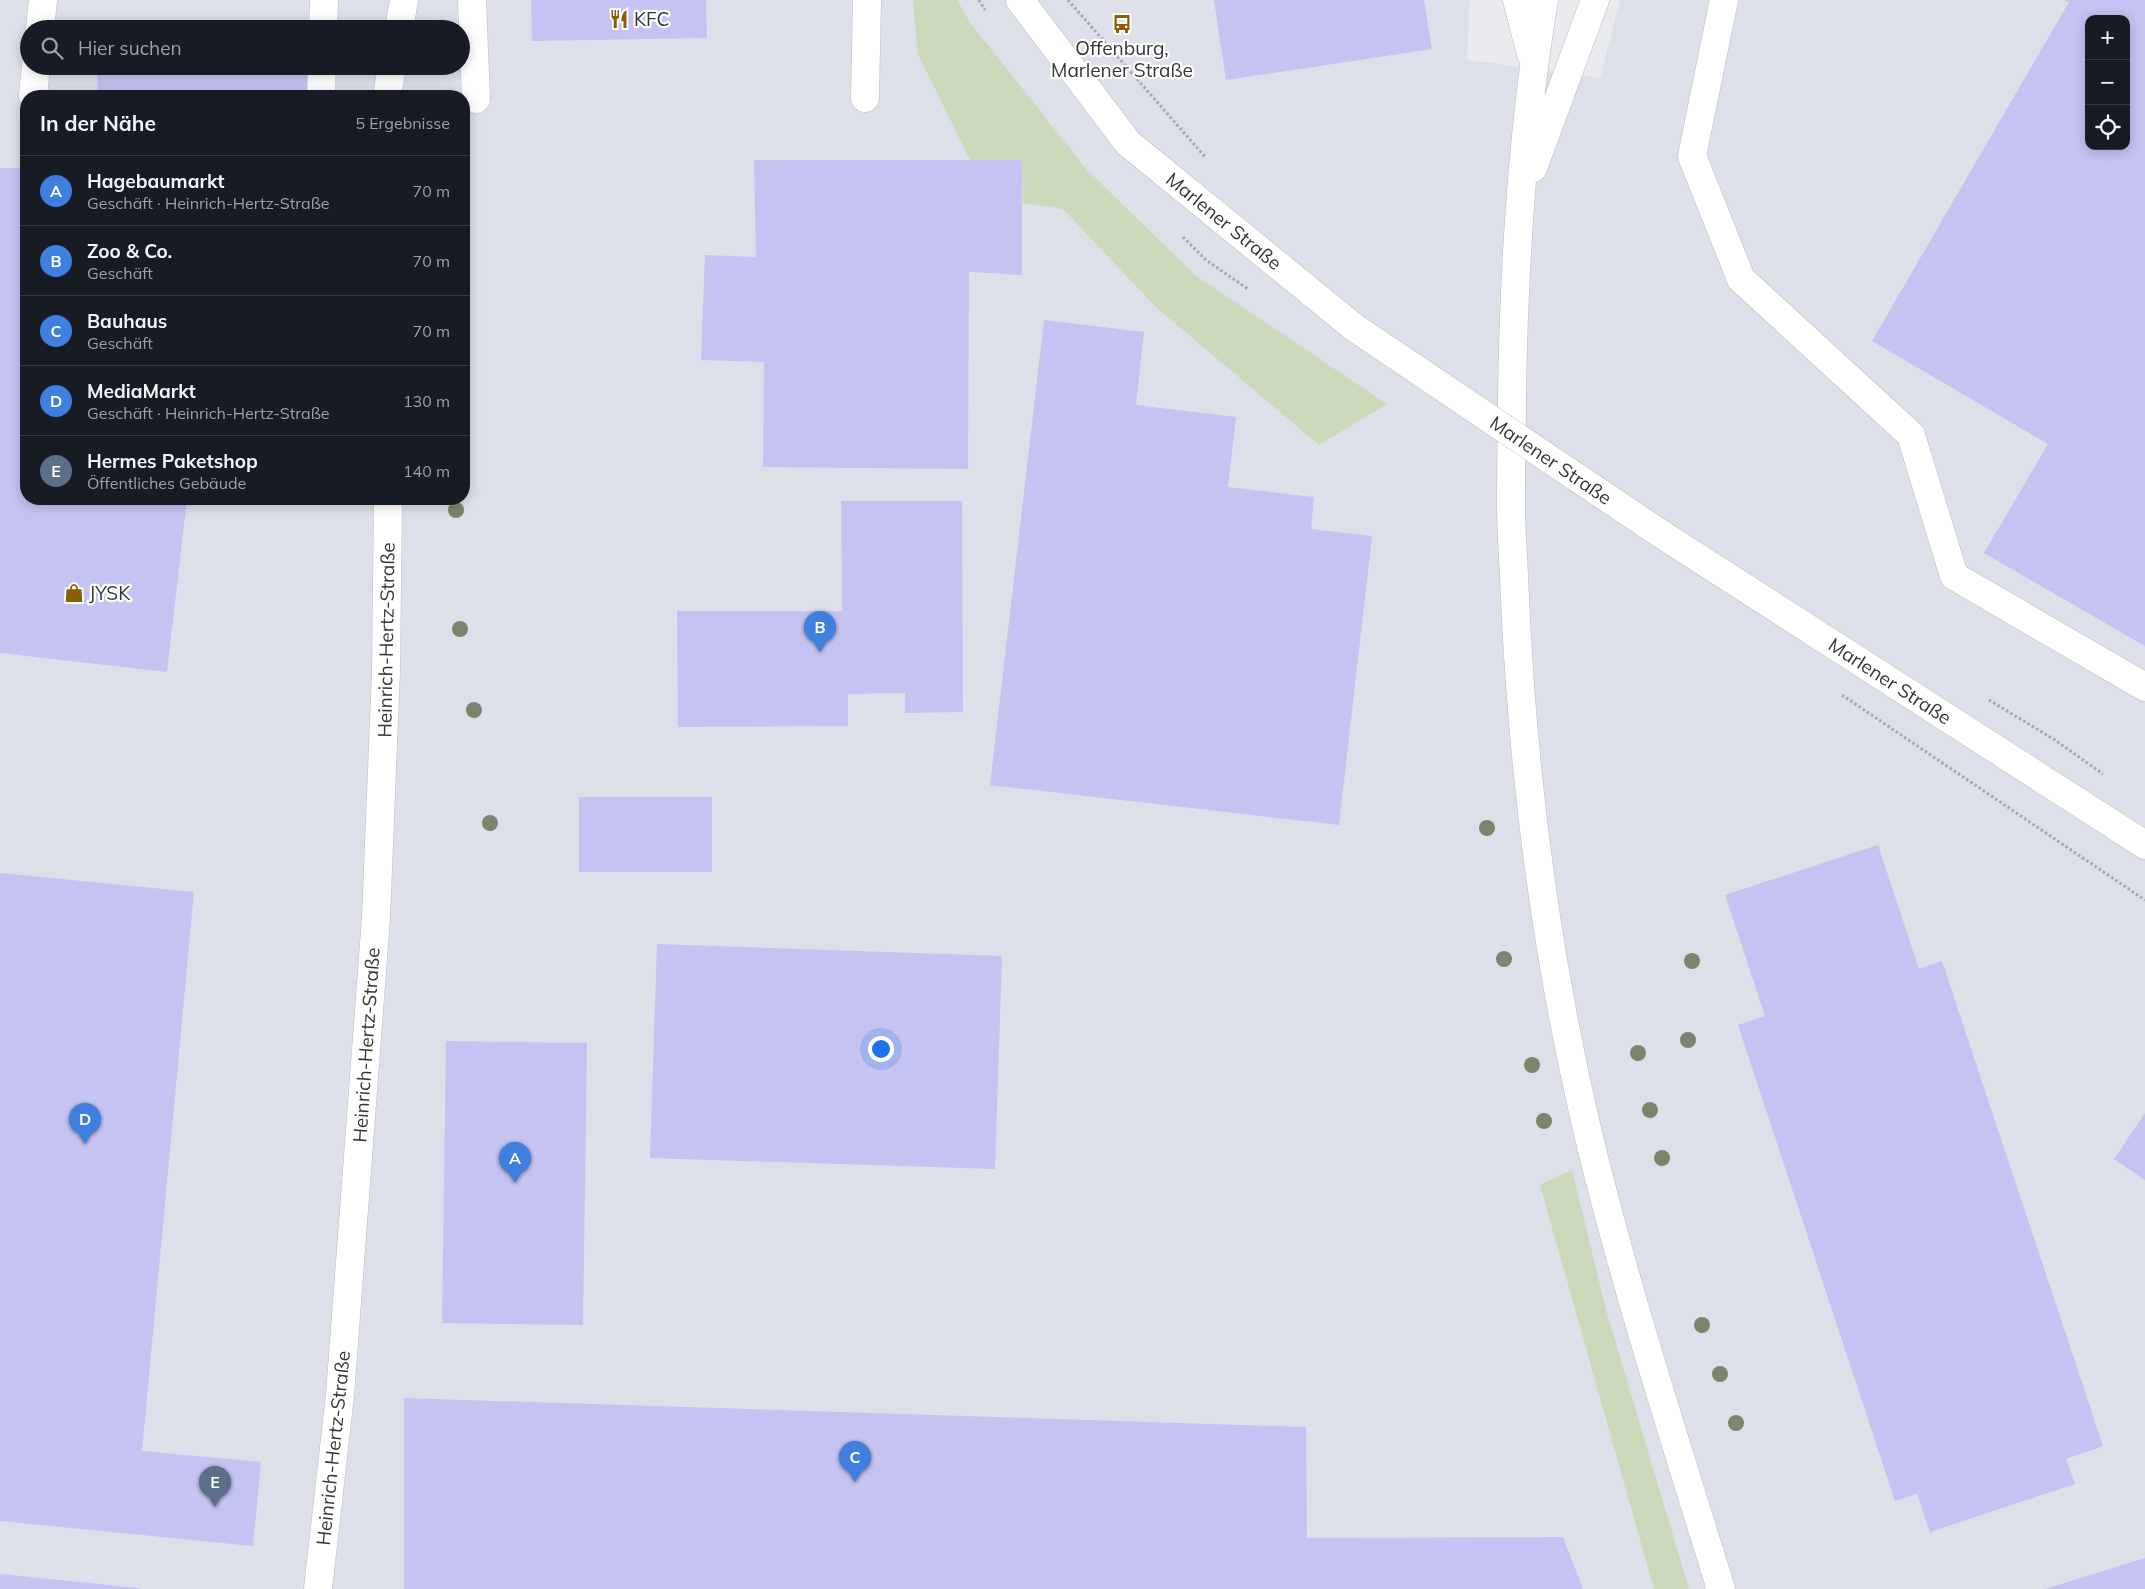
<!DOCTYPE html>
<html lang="de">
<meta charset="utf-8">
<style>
:root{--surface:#171b24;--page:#242831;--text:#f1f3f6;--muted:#9ea1a6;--line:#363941;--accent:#8c5e04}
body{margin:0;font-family:Mulish,sans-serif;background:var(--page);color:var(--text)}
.controls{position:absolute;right:15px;top:15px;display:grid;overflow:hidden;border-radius:10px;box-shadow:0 2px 12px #0003}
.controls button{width:45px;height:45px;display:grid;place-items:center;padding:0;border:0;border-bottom:1px solid var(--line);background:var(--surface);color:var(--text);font:25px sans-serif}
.you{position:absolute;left:880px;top:1048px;width:18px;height:18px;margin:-12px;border:4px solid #fff;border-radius:50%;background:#1a73e8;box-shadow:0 0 0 8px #1a73e833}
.badge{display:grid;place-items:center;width:32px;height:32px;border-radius:50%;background:var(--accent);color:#fff;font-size:16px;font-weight:700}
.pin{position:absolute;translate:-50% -41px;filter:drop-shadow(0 1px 2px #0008)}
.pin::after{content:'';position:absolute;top:26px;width:18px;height:15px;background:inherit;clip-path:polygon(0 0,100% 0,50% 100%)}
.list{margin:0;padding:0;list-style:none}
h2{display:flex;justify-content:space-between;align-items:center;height:65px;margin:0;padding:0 20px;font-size:21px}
h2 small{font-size:16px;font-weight:400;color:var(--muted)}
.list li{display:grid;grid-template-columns:32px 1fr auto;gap:15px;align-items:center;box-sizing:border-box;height:70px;padding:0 20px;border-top:1px solid var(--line)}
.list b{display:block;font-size:19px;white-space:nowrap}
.list p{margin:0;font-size:16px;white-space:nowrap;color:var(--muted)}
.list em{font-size:16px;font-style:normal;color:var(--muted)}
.icon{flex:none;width:28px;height:28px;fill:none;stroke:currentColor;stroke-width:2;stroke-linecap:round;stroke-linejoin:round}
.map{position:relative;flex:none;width:2145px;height:1589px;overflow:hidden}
.search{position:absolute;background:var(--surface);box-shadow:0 2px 12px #0003;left:20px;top:20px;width:450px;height:55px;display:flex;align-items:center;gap:12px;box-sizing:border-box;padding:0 18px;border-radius:28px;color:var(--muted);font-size:19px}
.panel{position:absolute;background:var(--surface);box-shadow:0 2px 12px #0003;left:20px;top:90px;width:450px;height:415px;border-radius:20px}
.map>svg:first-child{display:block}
.built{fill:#dddfe9;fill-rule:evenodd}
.green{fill:#cadabb}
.building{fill:#c4c3f1;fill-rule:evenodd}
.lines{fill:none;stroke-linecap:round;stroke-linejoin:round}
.minor-casing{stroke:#bdbdc0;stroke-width:29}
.major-casing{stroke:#bdbdc0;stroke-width:29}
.path{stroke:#a7a8aa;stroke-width:3;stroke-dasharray:2.5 2.5;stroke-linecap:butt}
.minor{stroke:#fff;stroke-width:28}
.major{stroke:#fff;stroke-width:28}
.minor-bridge-casing{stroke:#bdbdc0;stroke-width:29;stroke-linecap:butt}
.minor-bridge{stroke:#fff;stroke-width:28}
.tree{fill:#7a856c}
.labels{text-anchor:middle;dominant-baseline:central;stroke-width:4.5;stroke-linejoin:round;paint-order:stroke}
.poi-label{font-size:19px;fill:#353536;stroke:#fff;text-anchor:start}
.street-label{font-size:19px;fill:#353536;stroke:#fff}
</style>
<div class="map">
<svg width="2145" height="1589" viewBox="0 0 2145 1589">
<rect width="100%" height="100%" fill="#eaebee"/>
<path class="built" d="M0,0H1470L1467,60L1600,78L1620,0H2145V1589H0ZM2089,19H2126V146H2089ZM29,29H461V66H29ZM26,96H464V499H26Z"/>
<path class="green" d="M913,0H957L971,24L1087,170L1196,276L1387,404L1319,445L1157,308L1063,209L1023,203L1022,160H970L918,54Z
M1572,1170L1606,1310L1689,1589H1654L1540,1185Z"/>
<path class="building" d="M531,0H706L707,38L532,41Z
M1214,0H1424L1432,49L1226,80Z
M2064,0H2145V646L1984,553L2048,444L1872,341L2069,2ZM2089,19H2126V146H2089Z
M98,66H315L314,96H97Z
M754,160H1022V275L969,272L968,469L763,467L764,362L701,360L705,255L756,257Z
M0,168H26V499H187L167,672L0,653Z
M1044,320L1144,332L1136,405L1236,417L1228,487L1314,497L1311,529L1372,536L1339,825L990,785Z
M841,501H962L963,712L905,713V693L848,694V726L678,727L677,611H842Z
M579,797H712V872H579Z
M1878,845L1919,969L1942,961L2103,1446L2066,1459L2075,1484L1930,1532L1917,1494L1895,1501L1738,1025L1765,1016L1725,895Z
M0,873L194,892L142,1451L261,1462L253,1546L0,1521Z
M657,944L1002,956L995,1169L650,1158Z
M446,1041L587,1043L583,1325L442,1323Z
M2145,1113V1180L2114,1159Z
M404,1398L1306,1427L1307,1538L1563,1537L1583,1589H404Z
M2145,1558V1589H2045Z
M0,1574L139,1588V1589H0Z"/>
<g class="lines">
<g class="minor-casing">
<path id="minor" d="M472,0L476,99
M1020,0L1128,143L1355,328
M1724,0L1692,156L1741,279L1911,435L1954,576L2145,687
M40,29L43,0
M323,29L324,0
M399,29L404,0
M33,96L36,66
M321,96L322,66
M387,96L392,66
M865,98L867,0
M1658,532L2145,845
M318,1589L340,1395L376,918L386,671L388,499"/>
</g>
<g class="major-casing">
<path id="major" d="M1517,0L1531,54
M1544,0C1522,131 1514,263 1512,396C1512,431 1511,466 1511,502C1511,534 1514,567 1515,599C1523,777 1546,955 1587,1129C1624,1284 1674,1437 1721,1589
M1533,168L1595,0"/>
</g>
<path class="path" d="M979,0L985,10
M1068,0L1206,158
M1183,237L1206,260L1248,289
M1842,695L2145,900
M1989,700L2055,740L2103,774"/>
<use href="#minor" class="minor"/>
<use href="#major" class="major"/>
<g class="minor-bridge-casing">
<path id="minor-bridge" d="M1355,328L1658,532"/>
</g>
<use href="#minor-bridge" class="minor-bridge"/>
</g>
<g class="tree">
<circle cx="456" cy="510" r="8"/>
<circle cx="460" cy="629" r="8"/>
<circle cx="474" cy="710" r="8"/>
<circle cx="490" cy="823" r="8"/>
<circle cx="1487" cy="828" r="8"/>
<circle cx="1504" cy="959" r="8"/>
<circle cx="1692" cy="961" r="8"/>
<circle cx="1688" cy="1040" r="8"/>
<circle cx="1638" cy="1053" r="8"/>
<circle cx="1532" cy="1065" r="8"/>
<circle cx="1650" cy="1110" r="8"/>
<circle cx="1544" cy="1121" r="8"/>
<circle cx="1662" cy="1158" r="8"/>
<circle cx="1702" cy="1325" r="8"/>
<circle cx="1720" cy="1374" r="8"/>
<circle cx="1736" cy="1423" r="8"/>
</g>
<defs>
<g id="restaurant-bare" transform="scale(1.5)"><path d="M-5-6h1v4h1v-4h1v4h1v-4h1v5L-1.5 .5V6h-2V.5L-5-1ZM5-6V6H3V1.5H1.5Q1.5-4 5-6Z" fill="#8c5e04" stroke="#fff" stroke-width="2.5" paint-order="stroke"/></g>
<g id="bus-bare" transform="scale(1.5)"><path d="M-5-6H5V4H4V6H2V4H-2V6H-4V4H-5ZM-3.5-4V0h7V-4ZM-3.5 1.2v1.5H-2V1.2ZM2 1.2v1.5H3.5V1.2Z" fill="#8c5e04" stroke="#fff" stroke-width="2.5" paint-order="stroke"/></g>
<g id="shop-bare" transform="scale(1.5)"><path d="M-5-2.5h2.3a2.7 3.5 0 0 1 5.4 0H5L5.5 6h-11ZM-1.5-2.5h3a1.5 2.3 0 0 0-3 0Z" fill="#8c5e04" stroke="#fff" stroke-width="2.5" paint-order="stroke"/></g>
</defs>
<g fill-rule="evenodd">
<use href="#restaurant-bare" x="619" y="19"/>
<use href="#bus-bare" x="1122" y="24"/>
<use href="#shop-bare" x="74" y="593"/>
</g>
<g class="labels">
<g class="poi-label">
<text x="634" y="19">KFC</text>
<text x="1122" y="48" text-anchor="middle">Offenburg,<tspan x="1122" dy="22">Marlener Straße</tspan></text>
<text x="89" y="593">JYSK</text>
</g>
<g class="street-label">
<text transform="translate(1224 221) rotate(39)">Marlener Straße</text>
<text transform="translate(1551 460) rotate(34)">Marlener Straße</text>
<text transform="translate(386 640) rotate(-89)">Heinrich-Hertz-Straße</text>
<text transform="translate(1890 681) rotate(33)">Marlener Straße</text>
<text transform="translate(366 1045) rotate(-86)">Heinrich-Hertz-Straße</text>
<text transform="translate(333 1448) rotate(-84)">Heinrich-Hertz-Straße</text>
</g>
</g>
</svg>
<div class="controls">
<button>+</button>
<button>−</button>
<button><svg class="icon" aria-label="locate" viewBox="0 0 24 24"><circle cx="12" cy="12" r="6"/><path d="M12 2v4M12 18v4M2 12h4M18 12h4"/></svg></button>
</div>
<div class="you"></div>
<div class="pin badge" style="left:515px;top:1183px;background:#3f7fe0">A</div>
<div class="pin badge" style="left:820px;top:652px;background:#3f7fe0">B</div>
<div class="pin badge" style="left:855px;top:1482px;background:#3f7fe0">C</div>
<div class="pin badge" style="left:85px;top:1144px;background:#3f7fe0">D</div>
<div class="pin badge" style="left:215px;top:1507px;background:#5c6f8a">E</div>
<div class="search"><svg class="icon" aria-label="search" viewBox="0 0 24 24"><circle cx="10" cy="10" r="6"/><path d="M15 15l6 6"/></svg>Hier suchen</div>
<section class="panel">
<h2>In der Nähe<small>5 Ergebnisse</small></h2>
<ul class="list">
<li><span class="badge" style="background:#3f7fe0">A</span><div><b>Hagebaumarkt</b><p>Geschäft · Heinrich-Hertz-Straße</p></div><em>70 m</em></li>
<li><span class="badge" style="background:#3f7fe0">B</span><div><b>Zoo &amp; Co.</b><p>Geschäft</p></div><em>70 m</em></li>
<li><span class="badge" style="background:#3f7fe0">C</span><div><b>Bauhaus</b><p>Geschäft</p></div><em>70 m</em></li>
<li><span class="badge" style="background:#3f7fe0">D</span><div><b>MediaMarkt</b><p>Geschäft · Heinrich-Hertz-Straße</p></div><em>130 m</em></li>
<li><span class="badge" style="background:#5c6f8a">E</span><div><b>Hermes Paketshop</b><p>Öffentliches Gebäude</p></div><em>140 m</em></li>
</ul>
</section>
</div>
